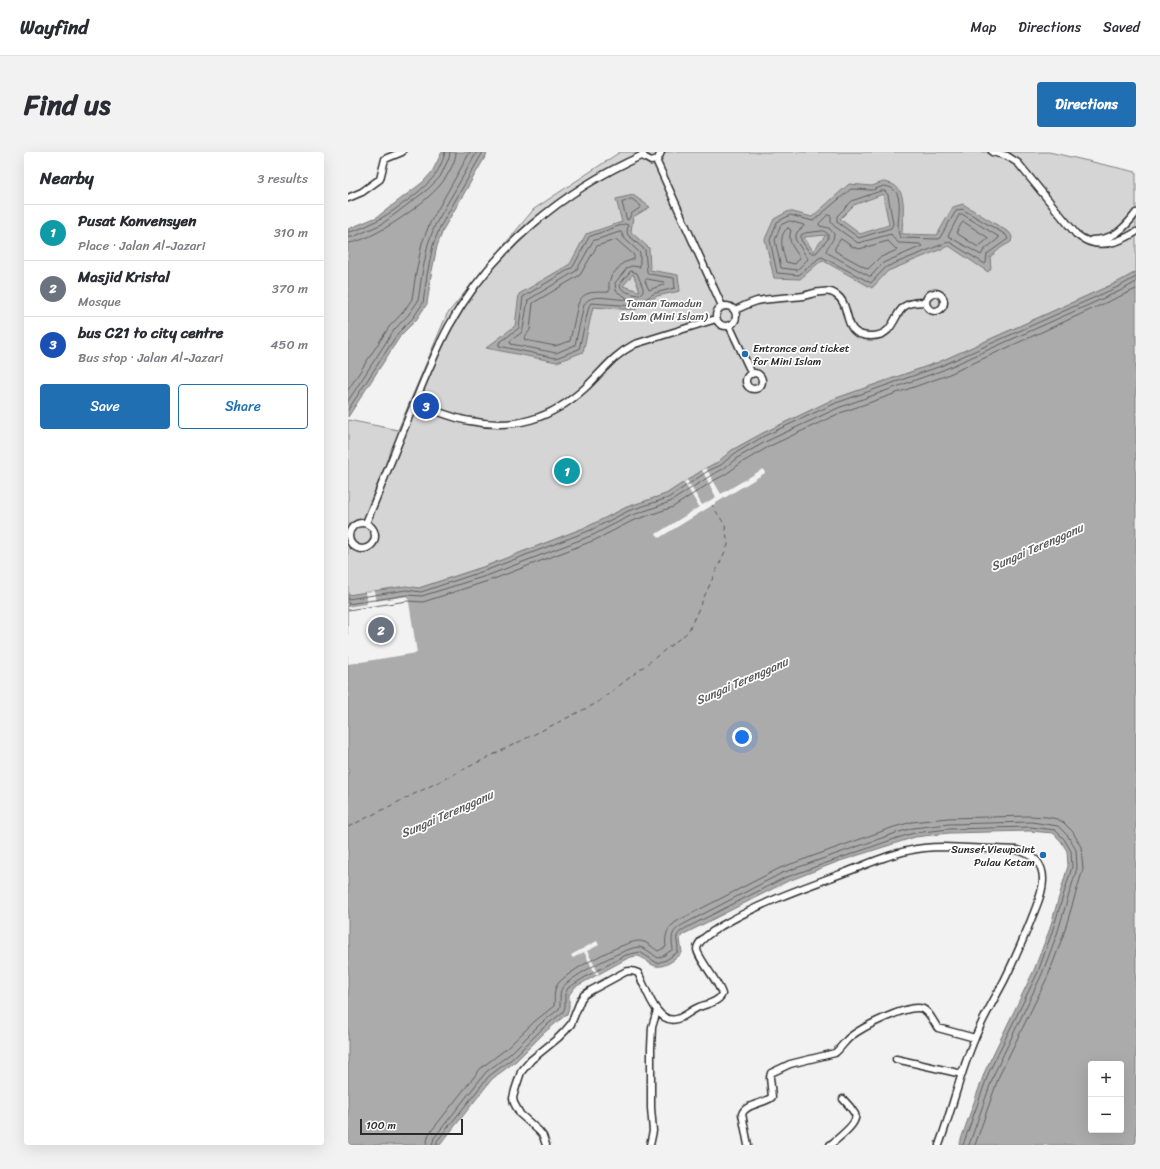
<!DOCTYPE html>
<meta charset="utf-8">
<style>
:root{--surface:#fff;--page:#f2f2f3;--text:#2b2b33;--muted:#7c7c81;--line:#e1e1e2;--accent:#1f6fb2}
body{margin:0;font-family:Sriracha,sans-serif;background:var(--page);color:var(--text)}
.controls{position:absolute;right:12px;bottom:12px;display:grid;overflow:hidden;border-radius:4px;box-shadow:0 4px 16px #0002}
.controls button{width:36px;height:36px;display:grid;place-items:center;padding:0;border:0;border-bottom:1px solid var(--line);background:var(--surface);color:var(--text);font:20px sans-serif}
.scale{position:absolute;left:12px;bottom:10px;width:103px;box-sizing:border-box;padding-left:4px;border:2px solid #2b2b2b;border-top:0;font-size:11px;line-height:14px;white-space:nowrap;color:#2b2b2b;-webkit-text-stroke:3px #fff;paint-order:stroke}
.you{position:absolute;left:394px;top:585px;width:14px;height:14px;margin:-10px;border:3px solid #fff;border-radius:50%;background:#1a73e8;box-shadow:0 0 0 6px #1a73e833}
.badge{display:grid;place-items:center;width:26px;height:26px;border-radius:50%;background:var(--accent);color:#fff;font-size:13px;font-weight:700}
.pin{position:absolute;translate:-50% -50%;border:2px solid #fff;box-shadow:0 1px 4px #0006}
.list{margin:0;padding:0;list-style:none}
h2{display:flex;justify-content:space-between;align-items:center;height:52px;margin:0;padding:0 16px;font-size:17px}
h2 small{font-size:13px;font-weight:400;color:var(--muted)}
.list li{display:grid;grid-template-columns:26px 1fr auto;gap:12px;align-items:center;box-sizing:border-box;height:56px;padding:0 16px;border-top:1px solid var(--line)}
.list b{display:block;font-size:15px;white-space:nowrap}
.list p{margin:0;font-size:13px;white-space:nowrap;color:var(--muted)}
.list em{font-size:13px;font-style:normal;color:var(--muted)}
.actions{display:flex;gap:8px;padding:12px 16px}
.actions a{flex:1;padding:9px 0;border:1px solid var(--accent);border-radius:4px;text-align:center;font-size:14px;color:var(--accent)}
.actions .main{background:var(--accent);color:#fff}
.map{position:relative;flex:none;width:788px;height:993px;overflow:hidden;border-radius:4px}
header{display:flex;align-items:center;gap:24px;box-sizing:border-box;height:56px;padding:0 20px;background:var(--surface);border-bottom:1px solid var(--line)}
header strong{font-size:19px}
nav{display:flex;gap:22px;margin-inline-start:auto;font-size:14px}
.intro{display:flex;align-items:center;justify-content:space-between;box-sizing:border-box;height:96px;padding:0 24px}
h1{margin:0;font-size:28px}
.button{padding:10px 18px;border-radius:4px;background:var(--accent);color:#fff;font-size:14px;font-weight:700}
main{display:flex;gap:24px;padding:0 24px}
aside{flex:1;background:var(--surface);border-radius:4px;box-shadow:0 4px 16px #0002}
.map>svg:first-child{display:block}
.green{fill:#d5d5d5;stroke:#808080}
.water{fill:#ababab;stroke:#787878;fill-rule:evenodd}
.pier{fill:#f2f2f2}
.lines{fill:none;stroke-linecap:round;stroke-linejoin:round}
.shore{stroke:#5e5e5e;stroke-width:1}
.ferry{stroke:#585858;stroke-width:1;stroke-dasharray:5 4;stroke-linecap:butt}
.street-casing{stroke:#2b2b2b;stroke-width:9}
.street{stroke:#fff;stroke-width:6}
.poi-dot{fill:#1f6fb2;stroke:#fff;stroke-width:1.5}
.labels{text-anchor:middle;dominant-baseline:central;stroke-width:3.5;stroke-linejoin:round;paint-order:stroke}
.park-label{font-size:11px;fill:#565656;stroke:#fff}
.poi-label{font-size:11px;fill:#2b2b2b;stroke:#fff;text-anchor:start}
.water-label{font-size:12px;font-style:italic;fill:#585858;stroke:#fff}
</style>
<header>
<strong>Wayfind</strong>
<nav><a>Map</a><a>Directions</a><a>Saved</a></nav>
</header>
<div class="intro"><h1>Find us</h1><a class="button">Directions</a></div>
<main>
<aside>
<h2>Nearby<small>3 results</small></h2>
<ul class="list">
<li><span class="badge" style="background:#0f9aa8">1</span><div><b>Pusat Konvensyen</b><p>Place · Jalan Al-Jazari</p></div><em>310 m</em></li>
<li><span class="badge" style="background:#6b7280">2</span><div><b>Masjid Kristal</b><p>Mosque</p></div><em>370 m</em></li>
<li><span class="badge" style="background:#1a4fb4">3</span><div><b>bus C21 to city centre</b><p>Bus stop · Jalan Al-Jazari</p></div><em>450 m</em></li>
</ul>
<div class="actions"><a class="main">Save</a><a>Share</a></div>
</aside>
<div class="map">
<svg width="788" height="993" viewBox="0 0 788 993">
<rect width="100%" height="100%" fill="#f2f2f2"/>
<filter id="ink" filterUnits="userSpaceOnUse"><feTurbulence type="fractalNoise" baseFrequency=".025" numOctaves="2"/><feDisplacementMap in="SourceGraphic" scale="8" xChannelSelector="R" yChannelSelector="G"/><feConvolveMatrix kernelMatrix="1 2 1 2 8 2 1 2 1" color-interpolation-filters="sRGB"/></filter>
<g filter="url(#ink)">
<path class="green" d="M272,0H701L788,20V120L770,130L591,210L486,247L415,281L384,298L370,310L358,316L318,342L279,355L241,374L138,414L71,436L0,517V268L50,278L99,162L186,57Z"/>
<path class="water" d="M94,0H140L96,76L89,94L83,124L79,152L68,168L53,183L0,265V77L29,65L75,30L84,20Z
M535,30C563,32 554,63 554,82L589,83L605,55L615,52L662,81L664,85L663,90L654,95L642,105L643,116L640,120L601,94L540,119L524,136L474,108L452,127L426,126L417,87L426,67L441,59L464,65L501,32L524,34ZM535,42L541,73L512,82L492,67L506,53ZM478,83L465,99L456,85Z
M285,43L302,55L285,65L283,80L301,96L302,118L330,123L332,139L309,144L287,158L245,155L235,200L209,210L138,196L167,174L171,142L222,112L238,82L274,70L268,47ZM285,122L292,139H291L275,134Z
M788,120V993H611L637,919L686,818L701,779L720,714L719,699L713,689L705,681L682,679L601,681L567,685L489,710L438,730L334,783L332,787L334,801C327,808 313,819 303,812C299,810 295,805 290,804C287,804 283,805 280,806L227,835L221,843V856L219,862L197,880L168,909L144,927L92,993H0V443L58,434L71,436L138,414L241,374L279,355L318,342L358,316L370,310L384,298L415,281L486,247L591,210L770,130ZM743,912H773V978H743Z"/>
<path class="pier" d="M358,316L373,342L415,317L417,321L311,386L308,382L351,355L336,330L339,328L354,353L368,345L354,318Z
M26,439L28,449L60,444L69,501L0,512V455L19,452L17,440Z
M249,789L251,793L239,799L251,822L248,823L236,800L225,806L223,803Z"/>
<g class="lines">
<path class="shore" d="M536,34C564,36 543,76 553,86L591,87L608,59L614,57L658,83L660,87L639,102L638,111L637,112L603,91L600,90L538,115L523,131L474,105L471,106L451,123L429,121L422,88L429,70L442,63L465,69L503,37L524,38Z
M533,39H537L540,43L545,72L543,76L511,86L489,70V64L504,49Z
M284,47L292,53L293,55L283,62L281,67L279,68L274,51Z
M614,62L651,85L650,87L636,98L633,103L600,84L611,63Z
M480,63L483,64V70L486,74L510,91L543,82L547,88L551,91L572,92L574,94L535,111L523,124H521L478,100C479,93 486,90 486,82L481,76L472,74L471,72Z
M442,69L456,73L455,75L449,80L447,87L460,107L449,118L433,116L427,88L433,73Z
M616,70L639,85L640,87L630,95L610,82L609,79L614,71Z
M277,72L280,73L279,80L280,83L297,98L299,120L301,122L326,126L327,136L307,141L286,154L243,151L241,154L231,197L208,206L151,194V191L171,176L175,145L225,115L241,85Z
M440,76L443,78C439,90 446,96 452,106L447,112L438,110C435,100 429,83 440,76Z
M476,79L480,82V87L468,101H462L453,88V83L457,81Z
M0,80C22,78 74,41 87,23C91,17 96,7 97,0
M273,80L276,86L292,101V115L283,114L279,116L267,131L268,139L278,145L279,147C266,149 242,139 236,153L227,193L208,201L163,192L162,189L173,181L175,177L180,148L228,119L245,89Z
M0,85H5L34,72L80,37L92,25L101,6L102,0
M493,87L505,95L511,97L540,89L549,98L531,106L520,117L487,99V96Z
M269,88L286,103V107L275,111L264,123L261,130V140C248,141 236,137 230,152L222,189L207,194L177,188L176,186L182,178L185,151L232,123L249,94Z
M0,91C24,90 83,48 96,28C101,21 108,9 108,0
M283,119L289,121L295,136V140L292,143C286,143 276,140 272,135L273,131Z
M299,127L316,130L317,132L301,138L297,129Z
M0,238L41,175L56,159L64,147L68,121L74,91L82,71L122,0
M0,249L46,178L61,162L70,149L74,122L80,92L87,73L129,0
M0,258L50,181L65,166L75,151L79,123L85,93L92,75L135,0
M0,447L58,438L73,440L139,418L243,378L280,359L320,346L360,319L373,313L386,302L416,284L488,251L593,214L772,134L788,125
M0,452L59,443L74,444L141,423L245,383L282,364L322,350L362,324L375,317L389,306L419,289L490,256L595,218L774,138L788,130
M0,458L59,449L75,450L143,428L247,388L284,369L325,355L365,329L378,322L393,311L422,294L492,261L597,224L788,137
M78,993L81,982L133,916L158,897L187,869L206,854C207,846 205,840 209,833C217,820 276,789 291,789C298,789 304,795 310,799L318,795C316,781 321,773 333,767L432,716L546,675L564,670L600,666L682,664L699,665L709,667L715,670L725,680L733,695L735,717L715,784L700,824L651,924L627,993
M84,993L86,986L138,920L162,902L191,873L211,857C214,850 210,843 214,836C221,825 278,795 291,795C298,796 304,802 310,806L315,804L325,797C323,784 323,779 336,772L434,721L548,681L565,676L601,672L683,670L710,674L720,684L728,698L729,716L709,782L694,822L646,922L621,993
M89,993V989L141,924L165,906L194,877L215,860L217,855V842L220,836L239,824L278,803L292,800L309,811L318,808L330,800C330,787 324,784 338,776L436,726L549,686L566,681L601,677L682,675L707,678L716,687L723,699L724,715L704,780L690,820L641,920L615,993"/>
<path class="ferry" d="M0,675L249,551L340,480L380,393L377,373L364,353"/>
<g class="street-casing">
<path id="street" d="M294,0L296,5L303,9L310,7L313,0
M644,0L659,4L670,11L728,82C747,98 769,92 788,80
M308,8L374,154
M0,46L14,40L32,27L37,7L54,0
M744,88C765,88 776,77 788,61
M578 150a9 9 0 1 1 18 0a9 9 0 1 1-18 0Z
M368 164a10 10 0 1 1 20 0a10 10 0 1 1-20 0Z
M387,158C394,155 402,151 409,149C424,146 440,146 455,144C461,143 467,140 473,140C478,139 483,139 487,142C506,153 491,184 523,184C547,184 544,163 557,154C563,150 571,150 578,150
M381,173L404,222
M398 229a8 8 0 1 1 16 0a8 8 0 1 1-16 0Z
M67,251C84,257 103,266 122,269C167,278 203,267 237,236C255,219 264,204 287,192L368,167
M18,371C33,335 47,299 62,262C74,233 86,202 101,174C144,97 215,38 295,3
M1 384a13 13 0 1 1 26 0a13 13 0 1 1-26 0Z
M548,907L614,922
M198,993L195,984L191,979L172,962L166,951L165,946L167,938L173,920L183,908L210,886L217,879L223,872L233,847L236,843L242,839L277,820C282,818 285,819 290,821C298,835 308,873 329,867C337,865 343,858 351,855C359,852 371,850 374,842C371,830 349,805 349,797C350,787 366,779 373,774C414,750 457,735 501,719C520,712 539,703 559,699C571,696 583,695 595,695L669,698C684,702 695,711 695,727C695,741 688,755 683,768C675,788 666,809 656,829C646,848 635,866 627,886C612,921 604,958 591,993
M302,993L305,979L303,956V896L304,875L309,859
M400,993L394,962C397,952 416,952 424,945L422,925L423,921L442,912L487,901C493,896 496,890 502,885C513,876 561,851 575,857C582,860 585,870 590,876L627,886
M482,993C488,988 511,971 507,962C504,957 499,951 495,947"/>
</g>
<use href="#street" class="street"/>
</g>
</g>
<g class="poi-dot">
<circle cx="397" cy="202" r="4"/>
<circle cx="695" cy="703" r="4"/>
</g>
<g class="labels">
<g class="park-label">
<text x="316" y="151">Taman Tamadun<tspan x="316" dy="13">Islam (Mini Islam)</tspan></text>
</g>
<g class="poi-label">
<text x="405" y="196">Entrance and ticket<tspan x="405" dy="13">for Mini Islam</tspan></text>
<text x="687" y="697" text-anchor="end">Sunset Viewpoint<tspan x="687" dy="13">Pulau Ketam</tspan></text>
</g>
<g class="water-label">
<text transform="translate(689 395) rotate(-24)">Sungai Terengganu</text>
<text transform="translate(394 529) rotate(-24)">Sungai Terengganu</text>
<text transform="translate(99 662) rotate(-24)">Sungai Terengganu</text>
</g>
</g>
</svg>
<div class="controls">
<button>+</button>
<button>−</button>
</div>
<div class="scale">100 m</div>
<div class="you"></div>
<div class="pin badge" style="left:219px;top:319px;background:#0f9aa8">1</div>
<div class="pin badge" style="left:33px;top:478px;background:#6b7280">2</div>
<div class="pin badge" style="left:78px;top:254px;background:#1a4fb4">3</div>
</div>
</main>
